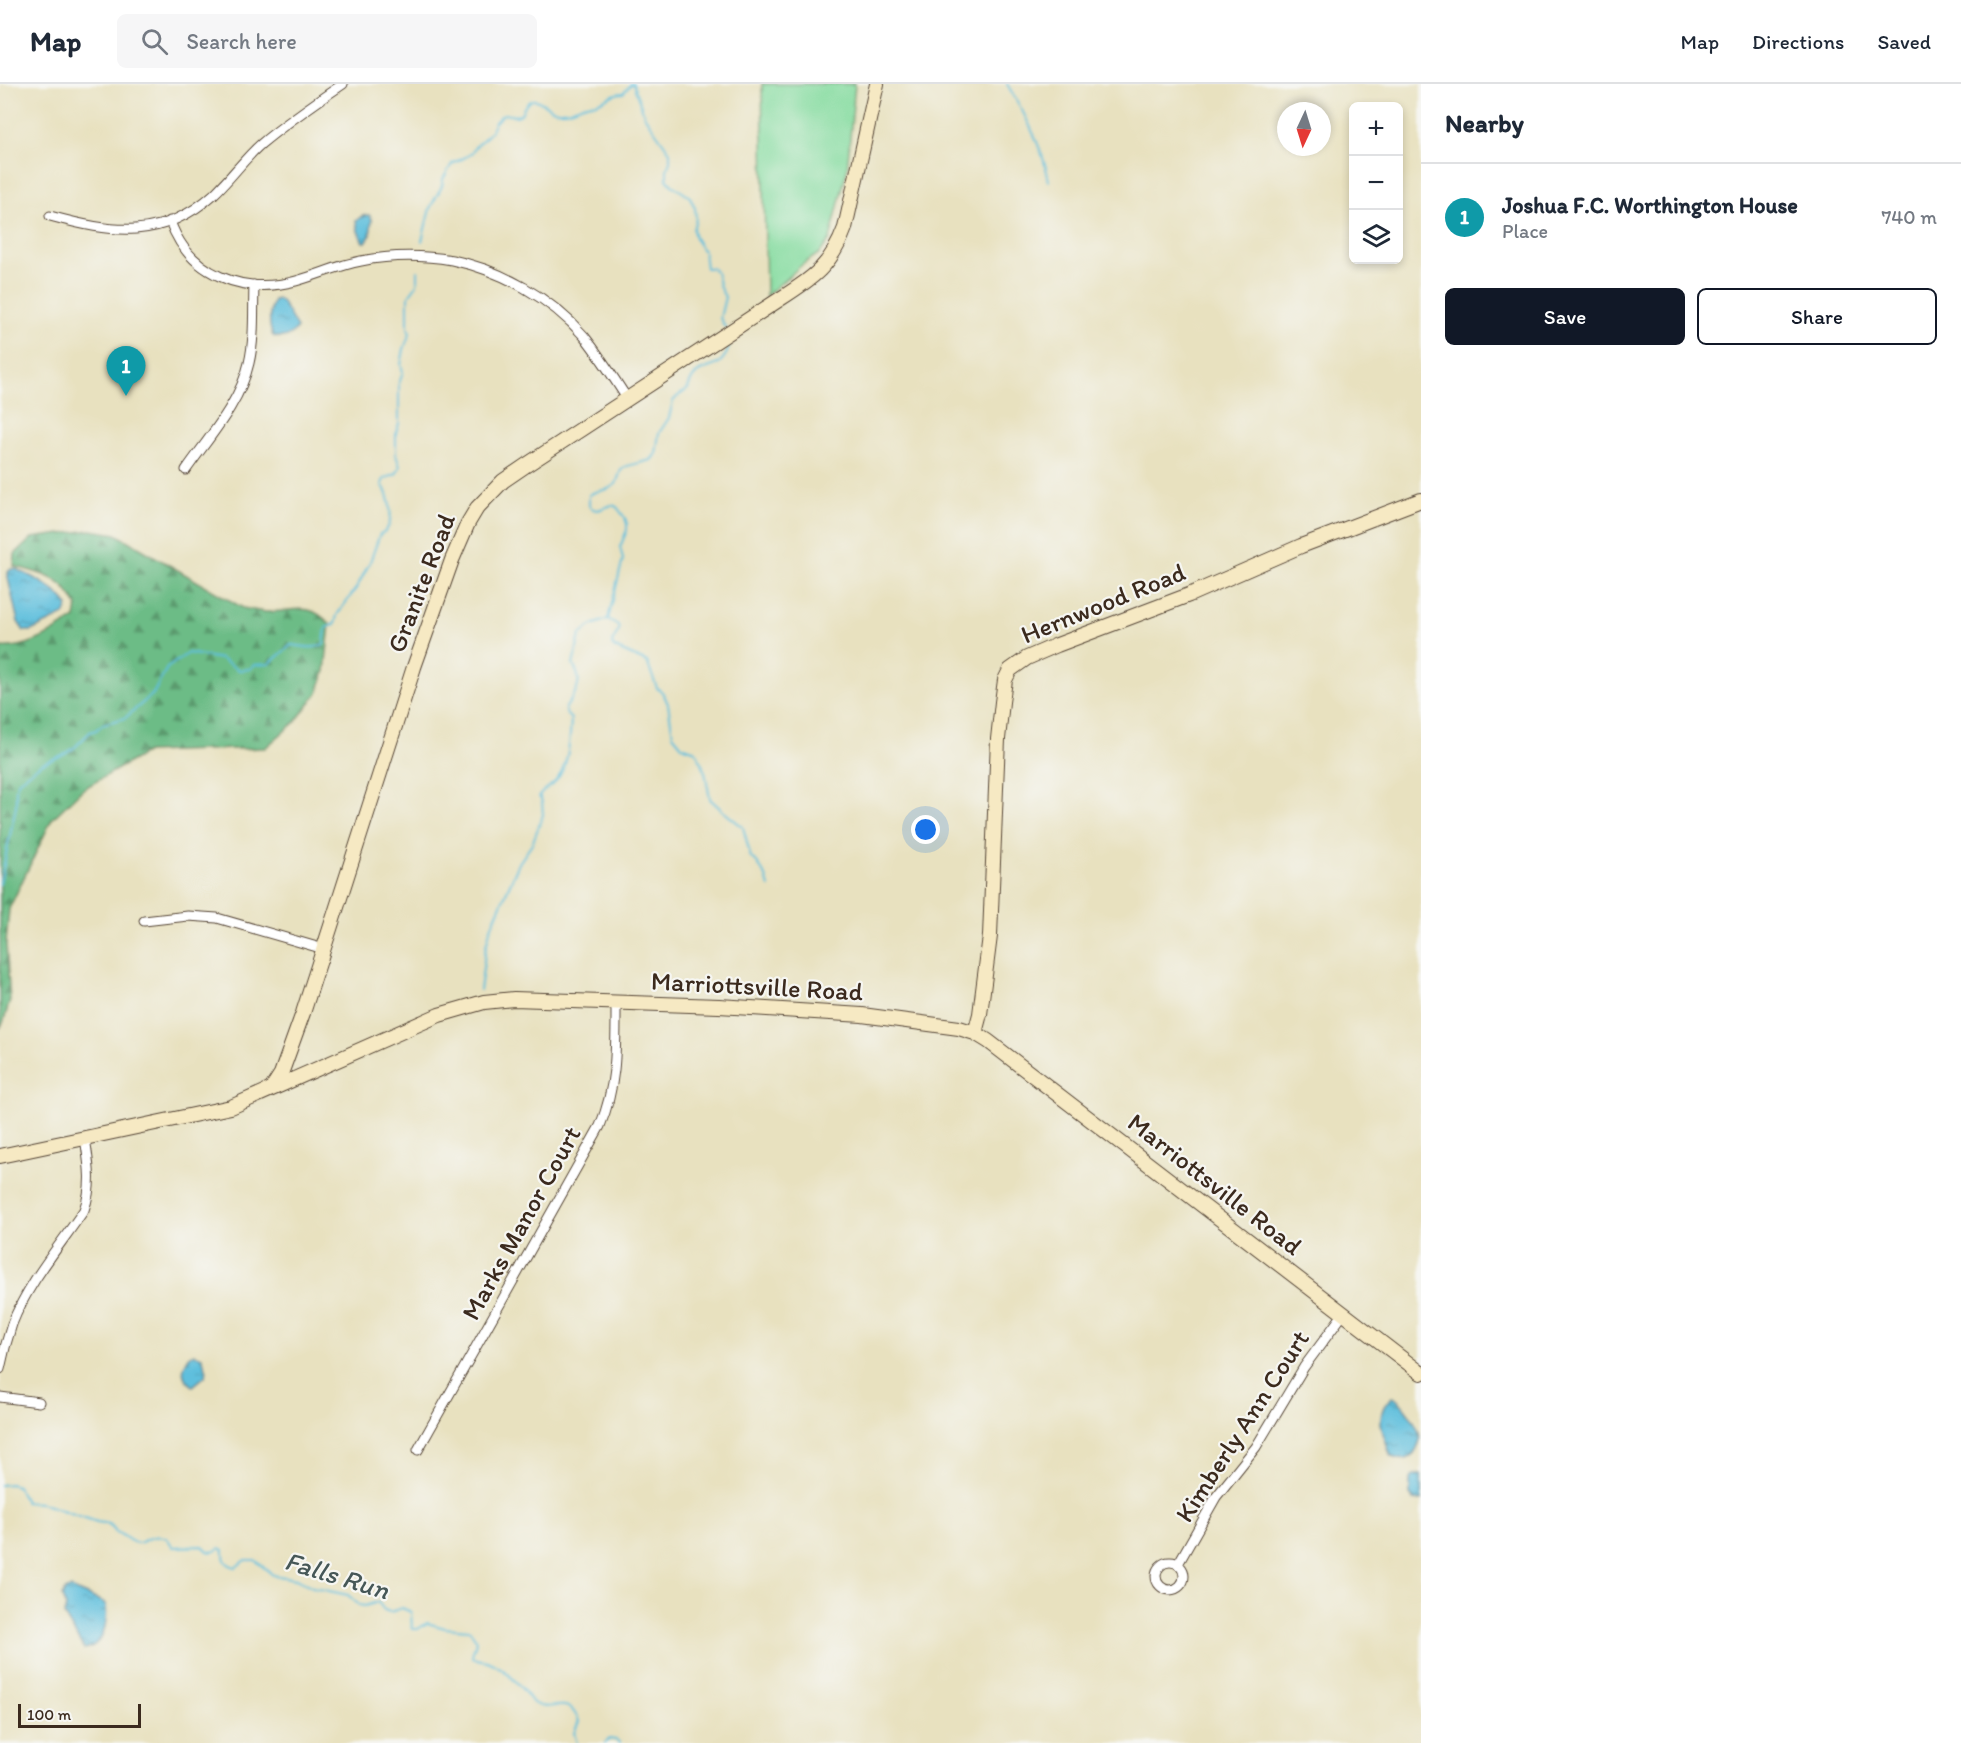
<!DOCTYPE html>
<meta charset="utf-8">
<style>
:root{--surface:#fff;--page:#f6f6f7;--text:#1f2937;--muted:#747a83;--line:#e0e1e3;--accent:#111827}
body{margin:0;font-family:Itim,sans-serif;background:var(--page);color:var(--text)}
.controls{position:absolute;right:18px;top:18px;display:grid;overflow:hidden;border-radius:9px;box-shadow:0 3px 9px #0003}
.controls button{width:54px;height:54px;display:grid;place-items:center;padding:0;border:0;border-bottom:2px solid var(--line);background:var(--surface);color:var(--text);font:30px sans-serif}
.compass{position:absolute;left:1277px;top:18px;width:54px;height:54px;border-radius:50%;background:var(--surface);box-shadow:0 3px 9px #0003;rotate:184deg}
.scale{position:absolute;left:18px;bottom:15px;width:123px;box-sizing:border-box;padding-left:6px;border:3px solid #3b2a1e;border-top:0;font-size:16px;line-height:21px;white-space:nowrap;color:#3b2a1e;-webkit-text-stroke:4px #f6f6f2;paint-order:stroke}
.you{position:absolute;left:926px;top:746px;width:21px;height:21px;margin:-15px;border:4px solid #fff;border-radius:50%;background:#1a73e8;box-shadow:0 0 0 9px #1a73e833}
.badge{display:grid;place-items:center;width:39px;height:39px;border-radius:50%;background:var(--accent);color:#fff;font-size:20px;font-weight:700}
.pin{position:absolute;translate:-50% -50px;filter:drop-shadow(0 2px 3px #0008)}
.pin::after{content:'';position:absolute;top:32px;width:21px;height:18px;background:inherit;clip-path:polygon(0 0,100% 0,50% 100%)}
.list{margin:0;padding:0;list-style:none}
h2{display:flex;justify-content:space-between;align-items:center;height:78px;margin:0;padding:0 24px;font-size:26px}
h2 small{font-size:20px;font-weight:400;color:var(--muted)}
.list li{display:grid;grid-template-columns:39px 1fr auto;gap:18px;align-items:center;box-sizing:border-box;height:108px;padding:0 24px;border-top:2px solid var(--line)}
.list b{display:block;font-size:22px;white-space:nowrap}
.list p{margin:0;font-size:20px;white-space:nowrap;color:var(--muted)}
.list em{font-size:20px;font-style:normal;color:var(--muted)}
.actions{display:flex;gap:12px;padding:18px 24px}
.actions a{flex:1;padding:14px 0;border:2px solid var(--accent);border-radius:9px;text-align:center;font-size:21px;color:var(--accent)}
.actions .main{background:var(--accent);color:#fff}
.icon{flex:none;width:33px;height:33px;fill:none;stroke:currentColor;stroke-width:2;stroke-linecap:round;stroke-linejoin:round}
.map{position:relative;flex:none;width:1421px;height:1659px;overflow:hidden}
header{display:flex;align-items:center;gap:36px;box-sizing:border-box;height:84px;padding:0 30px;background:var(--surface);border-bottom:2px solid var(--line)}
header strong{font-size:28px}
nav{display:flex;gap:33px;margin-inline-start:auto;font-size:21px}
.search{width:420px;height:54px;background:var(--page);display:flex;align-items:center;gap:15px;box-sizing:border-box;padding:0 21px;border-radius:9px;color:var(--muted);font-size:22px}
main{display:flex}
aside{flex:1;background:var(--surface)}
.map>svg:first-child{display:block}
.green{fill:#86dca0;stroke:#60835f;stroke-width:1.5}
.forest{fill:url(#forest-firs);stroke:#547352;stroke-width:1.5}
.water{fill:url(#water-ripples);stroke:#4d747e;stroke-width:1.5}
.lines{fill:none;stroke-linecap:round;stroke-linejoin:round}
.stream{stroke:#5fbfdd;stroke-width:2}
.street-casing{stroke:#554536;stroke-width:11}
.secondary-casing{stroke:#554536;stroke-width:16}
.street{stroke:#fff;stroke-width:9}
.secondary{stroke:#f6e9c3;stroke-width:14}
.labels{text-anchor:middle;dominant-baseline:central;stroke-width:4.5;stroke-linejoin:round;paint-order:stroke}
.street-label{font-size:26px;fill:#3b2a1e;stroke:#f6f6f2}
.water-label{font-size:27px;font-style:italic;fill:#465757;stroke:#f6f6f2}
</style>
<header>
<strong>Map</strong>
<div class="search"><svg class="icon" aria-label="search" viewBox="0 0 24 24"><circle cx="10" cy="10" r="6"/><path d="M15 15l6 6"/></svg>Search here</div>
<nav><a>Map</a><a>Directions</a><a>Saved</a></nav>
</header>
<main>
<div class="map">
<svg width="1421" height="1659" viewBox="0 0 1421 1659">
<defs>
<pattern id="forest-firs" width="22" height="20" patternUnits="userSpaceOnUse" patternTransform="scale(1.5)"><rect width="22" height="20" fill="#6cbc86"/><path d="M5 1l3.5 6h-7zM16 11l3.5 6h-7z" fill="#5a996d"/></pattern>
<pattern id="water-ripples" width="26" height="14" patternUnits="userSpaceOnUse" patternTransform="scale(1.5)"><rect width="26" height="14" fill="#5fbfdd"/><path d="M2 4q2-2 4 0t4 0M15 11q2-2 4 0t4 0" fill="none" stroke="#509bb3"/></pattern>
</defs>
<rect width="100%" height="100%" fill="#f6f6f2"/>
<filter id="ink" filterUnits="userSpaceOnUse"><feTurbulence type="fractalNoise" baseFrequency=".0167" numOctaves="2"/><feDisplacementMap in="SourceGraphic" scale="12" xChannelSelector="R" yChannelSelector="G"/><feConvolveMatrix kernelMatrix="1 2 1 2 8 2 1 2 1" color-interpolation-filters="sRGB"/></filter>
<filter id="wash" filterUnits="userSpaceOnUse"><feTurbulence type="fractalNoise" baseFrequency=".008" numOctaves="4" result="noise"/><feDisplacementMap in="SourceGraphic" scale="24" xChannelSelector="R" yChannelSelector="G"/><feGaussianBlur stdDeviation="1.35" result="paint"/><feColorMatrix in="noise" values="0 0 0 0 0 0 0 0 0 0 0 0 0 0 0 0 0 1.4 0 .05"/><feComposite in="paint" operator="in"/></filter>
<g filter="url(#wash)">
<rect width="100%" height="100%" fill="#e8e1bf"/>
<path class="green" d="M762,0H855L847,86L830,155L820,169L803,180L766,212Z"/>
<path class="forest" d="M91,446L116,450L243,524C251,525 259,528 267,528C294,528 307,516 330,540L325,587L318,609L295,638L265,664L147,668L83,705L52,735L9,825L6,860L10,917L3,939L0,944V563C28,566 53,548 75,534L77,522C62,492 44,491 14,482L15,470L32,454Z"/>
<path class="water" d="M369,131L372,135L370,152L366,158H363L358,147L356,137L362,132Z
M278,215L282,218L297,244C291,252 283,255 273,252C268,241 269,226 274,216Z
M11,485H16C35,494 56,504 68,522L64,531L31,547H24L18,538L8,494V488Z
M195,1270L202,1273L207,1287L205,1292L193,1302C179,1292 182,1284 190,1271Z
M1392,1313C1401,1315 1419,1342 1420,1353C1420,1358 1418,1363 1416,1367C1408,1376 1402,1378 1391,1372C1384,1353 1372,1329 1392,1313Z
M1414,1391H1421V1417L1414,1416L1410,1411V1395Z
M70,1504L103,1518L106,1521C108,1538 104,1562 84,1565L64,1531L66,1523L62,1513L65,1506Z"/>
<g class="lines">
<path class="stream" d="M633,0L645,33L670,68V77L667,86V95L672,101L690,113L695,124L696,134L693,146L695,154L704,168L706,184H712L717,189L719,202L725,213L720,234L725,243
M1007,0C1024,28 1043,65 1049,97
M422,157L430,124L442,102L443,95L452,80L471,70L475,63L490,49L495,38L501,32L504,30L516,32L521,30C533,0 544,27 560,27C571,28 577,22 587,20C593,18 590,21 596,19C606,16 612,9 623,9L631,0
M608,535L618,541L619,546L613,556L612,561L615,564L647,578L657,604L663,609L668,620L673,651L682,662L696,667L705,688L710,715L723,727L743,743L751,774L757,778L766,793L769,803
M0,800L16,722V704L19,696L41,680L65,670L74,664L90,648L96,646L103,640L125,634L153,610L167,584L188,569L221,575L239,586L250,585L254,581L269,580L291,561C302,562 314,566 324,560L326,544L335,540L337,531L357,503L370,478L380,450C397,444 390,411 382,400L384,395L396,390L400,383L396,371V348L399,340V300L403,288L401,281L404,265L410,249L408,244V213L416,202L418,196V187
M480,906L486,862L490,846L519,779L532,760L543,731L542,718L539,712C544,705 549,704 554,699C569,684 570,655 571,635L567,631L565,625C575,609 585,599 573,581L580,551L590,542L608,535L623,475L620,463L627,446V440L625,434L617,423L612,421L598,426L593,425L589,422V411L595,408L608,405L616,400L621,386L627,382L651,376L656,370L659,349L669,334L673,317L678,312L688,305C695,277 715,290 725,272C729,267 729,260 730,254
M0,1401L10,1400L17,1402L25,1418L41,1419L97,1438C106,1439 111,1439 116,1448C123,1450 131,1460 138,1459C143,1459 142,1457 147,1455C153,1452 160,1452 167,1454L173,1463L203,1462L208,1467L213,1468L220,1464L224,1466C223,1476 226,1481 236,1483L245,1476H255L273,1491L296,1495L315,1504L348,1511L359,1521L365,1522L378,1518L384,1526L390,1528L402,1524L411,1528L412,1545H418L427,1539L445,1544L469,1546C482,1559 473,1559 472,1573C478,1577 484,1575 490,1578C506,1585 523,1605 533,1619C551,1631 567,1608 579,1637L574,1649L577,1659
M605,1659L609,1655L616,1656L620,1659"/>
</g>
</g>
<g filter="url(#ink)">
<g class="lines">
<g class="street-casing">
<path id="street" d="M50,132C112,149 162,157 214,110C231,94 244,75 261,60C287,38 315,19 343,0
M170,137C189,191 243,211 296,197C318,191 339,181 361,177C391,171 422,171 452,176C501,186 551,214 584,252C600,272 614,294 628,316
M186,386C209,353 240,319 249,279C255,254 253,227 254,201
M144,837L188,832L217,834L324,865
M0,1285C3,1270 7,1255 12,1240C29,1197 59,1163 84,1126C93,1101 89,1080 85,1054
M0,1313L39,1318
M418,1366L600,1042C617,1001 616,964 616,920
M1156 1492a14 14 0 1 1 28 0a14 14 0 1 1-28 0Z
M1178,1480L1216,1413L1256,1363L1304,1283L1344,1229"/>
</g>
<g class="secondary-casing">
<path id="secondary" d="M975,949L980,930L990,852L998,655L1002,618L1005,596L1010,586L1027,574L1057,561L1189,511L1301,462L1421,416
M272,1004L281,990L303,929L414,583L452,476L468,439L477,424L503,397L525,382L780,215C813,194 831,182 845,144L877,0
M0,1072L231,1023L439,931L484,918L514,915L719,922L862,931L959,944L975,949L988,957L1421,1289"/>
</g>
<use href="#street" class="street"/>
<use href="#secondary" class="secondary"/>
</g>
</g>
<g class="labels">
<g class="street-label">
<text transform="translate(421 499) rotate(-69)">Granite Road</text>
<text transform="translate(1103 519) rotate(-22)">Hernwood Road</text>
<text transform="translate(757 902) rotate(3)">Marriottsville Road</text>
<text transform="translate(1215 1100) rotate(38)">Marriottsville Road</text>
<text transform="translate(521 1139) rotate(-61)">Marks Manor Court</text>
<text transform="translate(1242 1342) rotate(-57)">Kimberly Ann Court</text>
</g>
<g class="water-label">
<text transform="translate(337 1491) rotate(17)">Falls Run</text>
</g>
</g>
</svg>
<div class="controls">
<button>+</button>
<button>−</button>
<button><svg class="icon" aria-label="layers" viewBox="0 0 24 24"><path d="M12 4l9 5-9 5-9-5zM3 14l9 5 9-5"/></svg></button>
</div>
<svg class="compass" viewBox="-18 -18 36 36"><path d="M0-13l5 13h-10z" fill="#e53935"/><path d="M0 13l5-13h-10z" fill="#747a83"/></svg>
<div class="scale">100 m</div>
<div class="you"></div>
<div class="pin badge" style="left:126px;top:312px;background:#0f9aa8">1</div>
</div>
<aside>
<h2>Nearby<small></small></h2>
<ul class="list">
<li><span class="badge" style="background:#0f9aa8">1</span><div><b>Joshua F.C. Worthington House</b><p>Place</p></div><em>740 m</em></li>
</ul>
<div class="actions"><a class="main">Save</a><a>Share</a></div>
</aside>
</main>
